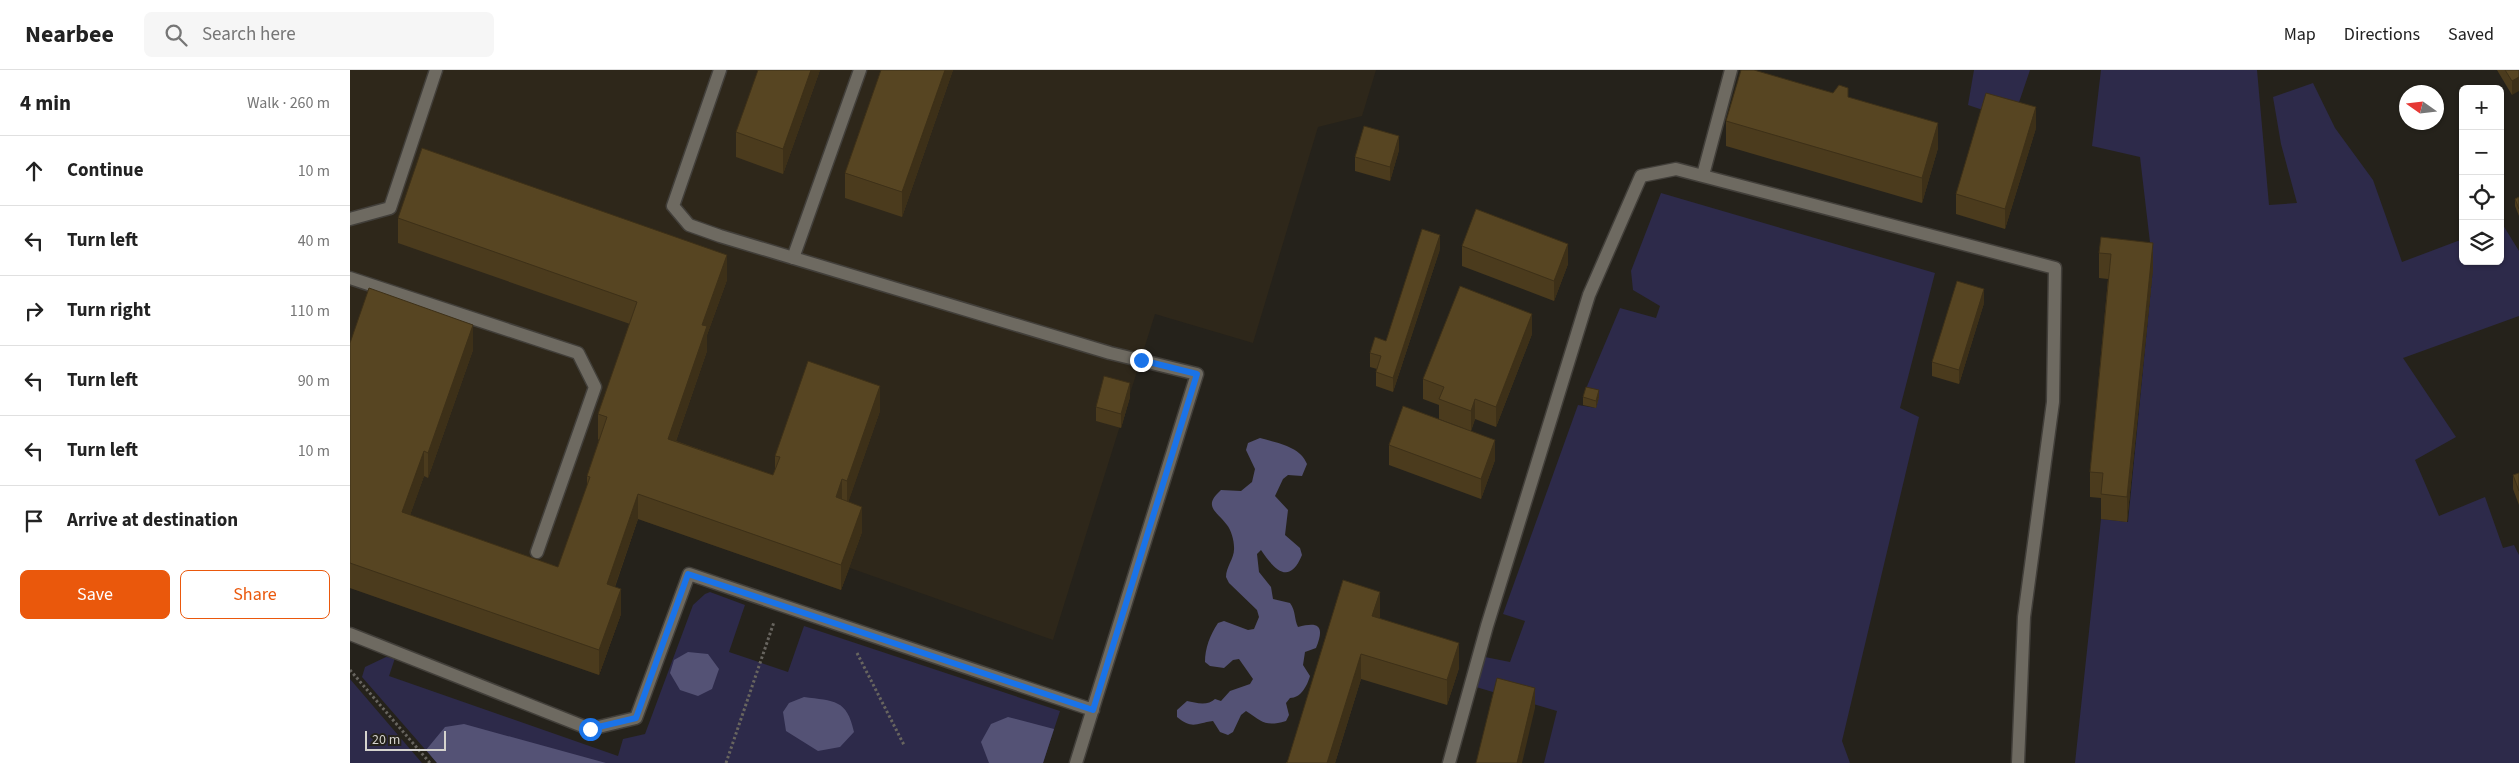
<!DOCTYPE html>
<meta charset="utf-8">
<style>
:root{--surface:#fff;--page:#f6f6f6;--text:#222;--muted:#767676;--line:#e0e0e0;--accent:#ea580c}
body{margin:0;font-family:"Source Sans 3",sans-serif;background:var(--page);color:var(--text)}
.controls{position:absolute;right:15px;top:15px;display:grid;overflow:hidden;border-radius:8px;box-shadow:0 1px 4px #0004}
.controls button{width:45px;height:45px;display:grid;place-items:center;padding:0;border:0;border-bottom:1px solid var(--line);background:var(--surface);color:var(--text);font:25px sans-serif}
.compass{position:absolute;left:2049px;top:15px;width:45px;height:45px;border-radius:50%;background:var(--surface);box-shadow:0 1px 4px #0004;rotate:284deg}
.scale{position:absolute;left:15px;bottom:12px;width:81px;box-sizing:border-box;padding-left:5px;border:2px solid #d5d3ce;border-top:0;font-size:14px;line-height:18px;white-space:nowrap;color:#d5d3ce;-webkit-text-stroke:4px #25221b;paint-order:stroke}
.stop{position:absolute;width:15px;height:15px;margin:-11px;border:4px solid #1a73e8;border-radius:50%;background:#fff}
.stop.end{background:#1a73e8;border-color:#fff;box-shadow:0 1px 5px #0008}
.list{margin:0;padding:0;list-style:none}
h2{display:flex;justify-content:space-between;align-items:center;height:65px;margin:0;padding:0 20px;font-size:21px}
h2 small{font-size:16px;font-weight:400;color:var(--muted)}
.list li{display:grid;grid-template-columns:32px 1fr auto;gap:15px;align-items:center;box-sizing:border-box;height:70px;padding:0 20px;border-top:1px solid var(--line)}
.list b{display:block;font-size:19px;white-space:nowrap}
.list em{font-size:16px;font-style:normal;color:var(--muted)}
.actions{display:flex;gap:10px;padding:15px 20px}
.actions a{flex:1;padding:11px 0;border:1px solid var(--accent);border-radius:8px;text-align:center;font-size:18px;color:var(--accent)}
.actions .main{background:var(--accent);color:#fff}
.icon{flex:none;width:28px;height:28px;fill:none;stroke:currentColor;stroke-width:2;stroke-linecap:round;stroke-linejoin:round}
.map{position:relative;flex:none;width:2169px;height:693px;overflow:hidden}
header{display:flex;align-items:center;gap:30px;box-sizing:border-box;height:70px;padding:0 25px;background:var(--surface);border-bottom:1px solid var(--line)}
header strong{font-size:24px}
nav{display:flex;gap:28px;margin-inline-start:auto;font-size:18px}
.search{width:350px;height:45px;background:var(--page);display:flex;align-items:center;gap:12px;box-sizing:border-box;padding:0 18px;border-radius:8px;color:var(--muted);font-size:19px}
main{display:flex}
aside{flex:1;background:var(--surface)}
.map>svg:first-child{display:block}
.built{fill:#2e271a}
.green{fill:#2d2a4a}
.forest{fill:#545275}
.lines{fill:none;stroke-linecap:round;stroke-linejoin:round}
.lane-casing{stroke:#423f3a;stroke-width:15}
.path{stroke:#68655f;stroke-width:3;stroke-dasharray:2.5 2.5;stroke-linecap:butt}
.lane{stroke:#6e6a61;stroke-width:12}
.wall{fill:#4b3b1d}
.shaded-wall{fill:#3d3018}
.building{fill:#574522;stroke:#3d3018}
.route{stroke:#1a73e8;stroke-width:6}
</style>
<header>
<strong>Nearbee</strong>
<div class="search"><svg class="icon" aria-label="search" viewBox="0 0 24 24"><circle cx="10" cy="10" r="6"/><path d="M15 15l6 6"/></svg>Search here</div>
<nav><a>Map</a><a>Directions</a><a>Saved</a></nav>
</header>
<main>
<aside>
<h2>4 min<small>Walk · 260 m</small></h2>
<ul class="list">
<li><svg class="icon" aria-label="ahead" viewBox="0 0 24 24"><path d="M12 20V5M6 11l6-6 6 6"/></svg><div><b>Continue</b></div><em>10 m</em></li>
<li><svg class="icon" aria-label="left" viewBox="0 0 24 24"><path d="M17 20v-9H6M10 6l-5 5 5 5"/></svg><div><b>Turn left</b></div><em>40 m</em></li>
<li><svg class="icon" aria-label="right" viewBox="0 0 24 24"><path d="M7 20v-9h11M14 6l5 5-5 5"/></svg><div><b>Turn right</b></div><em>110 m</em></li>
<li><svg class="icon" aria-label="left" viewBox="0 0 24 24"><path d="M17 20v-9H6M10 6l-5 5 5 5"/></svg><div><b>Turn left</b></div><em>90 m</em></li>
<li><svg class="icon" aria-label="left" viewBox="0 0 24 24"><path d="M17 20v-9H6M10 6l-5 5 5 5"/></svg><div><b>Turn left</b></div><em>10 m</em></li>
<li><svg class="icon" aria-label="arrive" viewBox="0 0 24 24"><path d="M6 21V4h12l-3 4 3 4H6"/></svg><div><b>Arrive at destination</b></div></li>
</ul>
<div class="actions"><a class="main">Save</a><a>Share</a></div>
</aside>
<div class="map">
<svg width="2169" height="693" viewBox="0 0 2169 693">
<rect width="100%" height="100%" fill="#25221b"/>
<path class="built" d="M0,0H1026L1012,46L968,57L903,273L805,244L703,570L500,498L491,520L288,449L257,539L271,544L249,605L0,518Z"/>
<path class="green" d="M1624,0H1680L1663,50L1618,35Z
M1751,0H1907L1919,135L1947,133L1931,74L1923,27L1963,13L1985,58L2023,110L2052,192L2113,169V191H2150V156L2153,155L2169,181V246L2053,288L2106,367L2065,390L2089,446L2135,427L2153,478L2164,475L2169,485V693H1725L1751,449L1778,452L1803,198L1790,87L1742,76Z
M1311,123L1585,203L1550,338L1569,347L1492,671L1500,693H1194L1207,641L1126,617L1135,587L1160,592L1175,551L1153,544L1228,335L1246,338L1235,321L1270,238L1306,248L1310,236L1283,220L1281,201Z
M360,522L395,535L379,582L438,602L454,556L710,641L693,693H87L12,607L15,597L36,587L45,588L39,606L268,686L273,669L295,664L343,535L355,524Z
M0,609L72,693H0Z"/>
<path class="forest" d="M910,368C927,373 950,376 957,394L952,406L938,405L933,409L925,426L938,440L935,465L950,478L952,485C939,517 923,498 911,480L907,484L909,502L921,517L923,529L940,533C946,541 944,549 948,557C969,551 975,556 966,578L955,582L953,595L960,606C957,616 951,628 940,628L936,633L939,645L936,651C915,657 913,652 896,641L891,645L883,662L878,665L870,662L863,651C846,653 843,660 827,647V640L837,631C846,633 858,636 865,629L871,631L880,621L900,614L903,609L889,589L883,590L874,598L860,596L855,592C855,578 860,565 868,553L874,551L898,560L904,559L909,547L907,540L879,513L876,507C876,496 885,488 884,477C884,470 881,460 877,455C867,441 852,437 871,420L891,421L902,412L905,399L896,380L898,373Z
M338,582L358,584L369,599L362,619L348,626L330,620L320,603L324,590Z
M454,627C484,631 497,629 504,662L490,677L468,681L436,661L433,642L439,633Z
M658,647L704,659L693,693H639L631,672L641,654Z
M114,654L256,693H87L76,680L95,657Z"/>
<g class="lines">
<g class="lane-casing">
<path id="lane" d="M370,0L323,136L339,155L370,166L760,283L847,304L726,693
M1353,105L1381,0
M0,149L40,138L86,0
M443,188L510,0
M0,208L228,283L245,317L187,482
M0,564L240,659L286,648L339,504L743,640
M1099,693L1137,556L1239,225L1291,106L1326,99L1705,198L1703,332L1674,547L1668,693"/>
</g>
<path class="path" d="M507,583L554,675
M0,600L80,693
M376,693L424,552"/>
<use href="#lane" class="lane"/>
</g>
<path class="wall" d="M470,0L433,104L386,87V62Z
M531,0H603L552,147L495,128V103Z
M2147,0H2169L2162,25Z
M1376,51L1588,78L1572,133L1376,76Z
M1686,58L1655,159L1606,144V124Z
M1049,80L1040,111L1005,101V87Z
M2169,127V146L2165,136V129Z
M48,148L377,210L357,265V281L326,371L423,405L425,401V386L530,341L498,432L512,462L491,520L288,449L265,517L271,544L249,605L0,518V273L123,280L78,408L74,406L60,445L208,497L237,416V406L249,370L248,369V344L280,254L48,173Z
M1751,167L1803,198L1777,452L1751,449V428L1740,427V402L1758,209L1749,208V183Z
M1112,176L1218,194L1204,231L1112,196Z
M1090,179L1043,322L1026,316V302L1027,299L1020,297V283L1036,271Z
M1634,233L1609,314L1582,306V292Z
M1182,264L1146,357L1125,349L1121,361L1145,390L1131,429L1039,395V375L1113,358L1089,349V335L1073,329V309Z
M780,327L771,358L746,351V337Z
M1233,327H1249L1246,338L1233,335Z
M2169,403V435L2163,419V405Z
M1030,547L1029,548L1109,598L1097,635L1011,609L985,693H936Z"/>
<path class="shaded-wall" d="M461,0H470L433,104V79Z
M595,0H603L552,147V122Z
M2169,7V21L2162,25V11Z
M1686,37V58L1655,159V139Z
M1588,53V78L1572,133V108Z
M1049,66V80L1040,111V97Z
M1090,165V179L1043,322V308Z
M1803,173V198L1777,452V427Z
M1218,174V194L1204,231V211Z
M377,185V210L357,265V281L318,394V369L352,255Z
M1634,219V233L1609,314V300Z
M1182,244V264L1146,357V337Z
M123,255V280L78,408V383Z
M780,313V327L771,358V344Z
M530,316V341L497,436V411Z
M1249,320V327L1246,338V331Z
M1125,329V349L1121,361V341Z
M1145,370V390L1131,429V409Z
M74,381V406L52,468V442Z
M492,409V434L486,427Z
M288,424V449L257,539V514Z
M512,437V462L491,520V495Z
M271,519V544L249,605V580Z
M1030,522V547L1022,571V546Z
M1109,573V598L1097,635V610Z
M1011,584V609L985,693H977Z
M1185,618V638L1172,693H1167Z"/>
<path class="building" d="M408,0H461L433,79L386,62Z
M531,0H595L552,122L495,103Z
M1391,0H1404L1483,23L1489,15L1498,18V27L1588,53L1572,108L1376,51Z
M2155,0H2169V7L2162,11Z
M1636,23L1686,37L1655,139L1606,124Z
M1014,56L1049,66L1040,97L1005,87Z
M72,78L377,185L352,255L357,256L318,369L423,405L430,387L425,386L458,291L530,316L497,411L492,409L486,427L512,437L491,495L288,424L257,514L271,519L249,580L0,493V273L19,218L123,255L78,383L74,381L52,442L208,497L240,407L237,406L257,347L248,344L287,232L48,148Z
M2169,127V139L2165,129Z
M1126,139L1218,174L1204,211L1112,176Z
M1072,159L1090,165L1043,308L1026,302L1031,286L1020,283L1025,267L1036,271Z
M1751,167L1803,173L1777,427L1751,424L1753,403L1740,402L1761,184L1749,183Z
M1607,211L1634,219L1609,300L1582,292Z
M1110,216L1182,244L1146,337L1125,329L1121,341L1089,329L1094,317L1073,309Z
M754,306L780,313L771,344L746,337Z
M1236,317L1249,320L1246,331L1233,327Z
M1053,336L1145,370L1131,409L1039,375Z
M2169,403V421L2163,405Z
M993,510L1030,522L1022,546L1109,573L1097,610L1011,584L977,693H937Z
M1147,608L1185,618L1167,693H1126Z"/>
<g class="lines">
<path class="route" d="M240,659L286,648L338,504L743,640L847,304L791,290"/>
</g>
</svg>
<div class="controls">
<button>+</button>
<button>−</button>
<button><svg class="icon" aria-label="locate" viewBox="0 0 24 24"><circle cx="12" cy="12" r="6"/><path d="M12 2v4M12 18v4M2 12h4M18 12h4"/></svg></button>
<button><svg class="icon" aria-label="layers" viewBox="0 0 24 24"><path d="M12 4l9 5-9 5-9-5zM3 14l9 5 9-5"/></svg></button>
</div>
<svg class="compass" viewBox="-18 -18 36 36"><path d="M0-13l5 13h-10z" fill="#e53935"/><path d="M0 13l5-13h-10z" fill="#767676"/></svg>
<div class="scale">20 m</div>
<div class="stop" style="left:240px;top:659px"></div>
<div class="stop end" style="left:791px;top:290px"></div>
</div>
</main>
